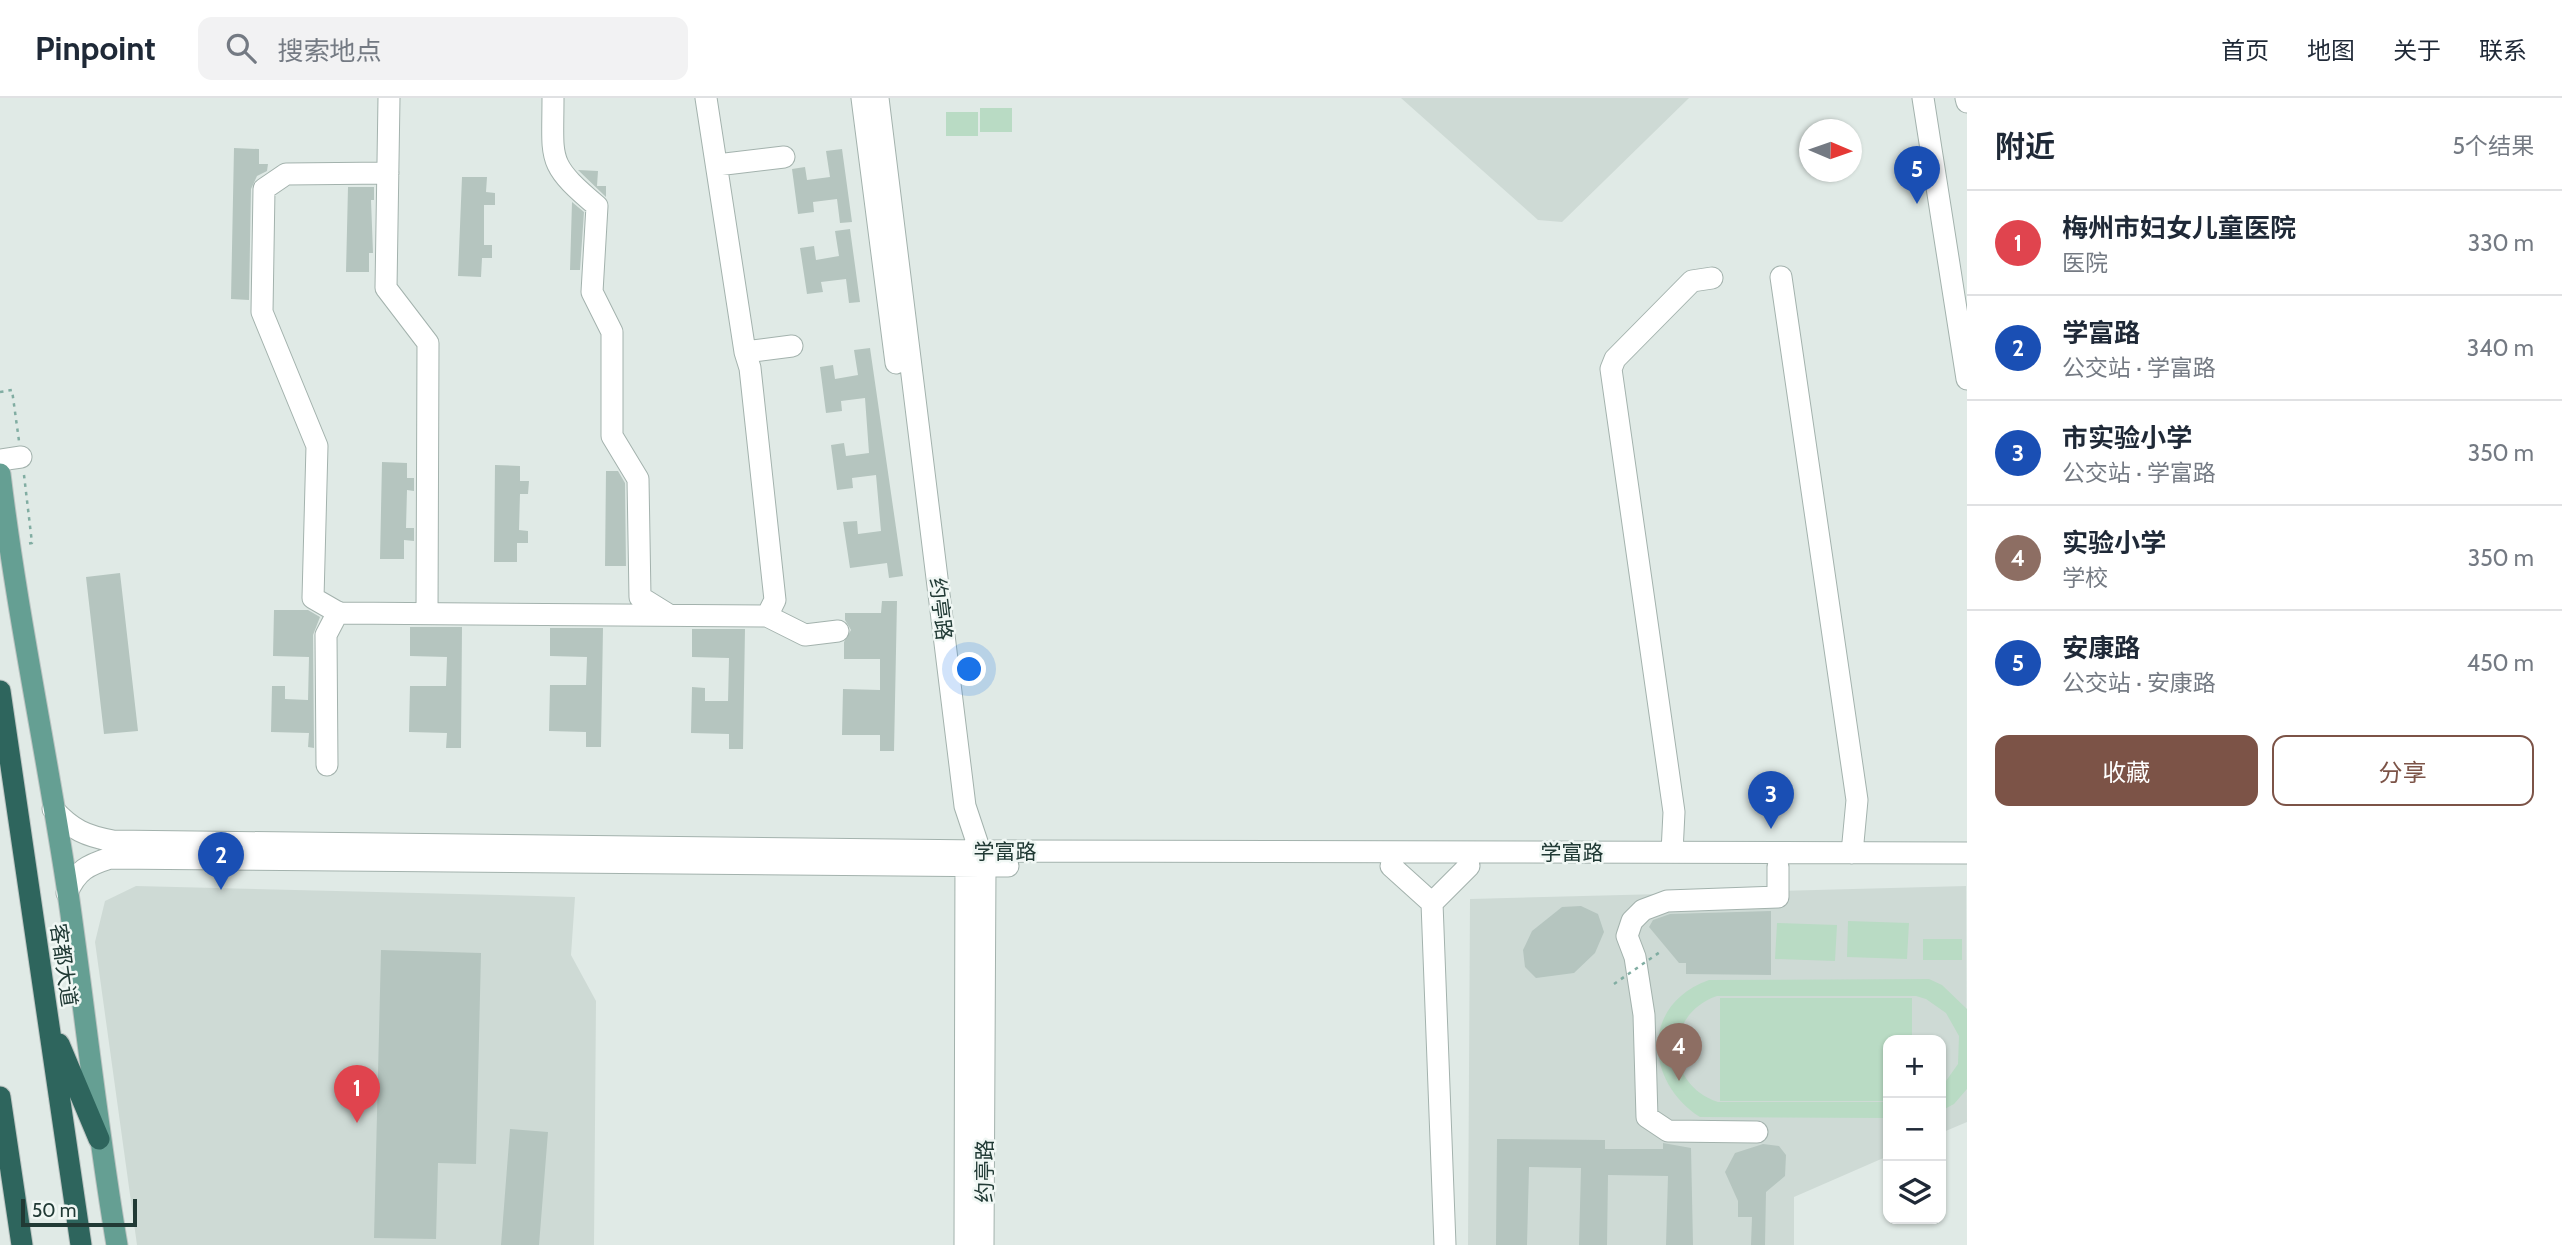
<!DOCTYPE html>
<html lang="zh">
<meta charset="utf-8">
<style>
:root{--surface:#fff;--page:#f2f2f3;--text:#1f2937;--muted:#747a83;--line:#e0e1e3;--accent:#7c5347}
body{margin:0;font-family:Cabin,"Noto Sans SC",sans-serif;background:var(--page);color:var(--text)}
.controls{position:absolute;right:21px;bottom:21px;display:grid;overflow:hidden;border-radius:14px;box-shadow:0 2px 5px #0004}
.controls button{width:63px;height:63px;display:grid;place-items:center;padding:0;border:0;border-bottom:2px solid var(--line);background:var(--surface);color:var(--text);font:35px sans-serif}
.compass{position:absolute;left:1799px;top:21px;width:63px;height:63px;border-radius:50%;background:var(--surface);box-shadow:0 2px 5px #0004;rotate:92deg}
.scale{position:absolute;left:21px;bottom:18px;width:116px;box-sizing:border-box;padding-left:7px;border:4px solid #213a35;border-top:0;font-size:19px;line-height:24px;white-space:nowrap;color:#213a35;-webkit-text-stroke:5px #f0f7f4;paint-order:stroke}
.you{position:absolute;left:970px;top:572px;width:24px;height:24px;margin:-18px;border:5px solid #fff;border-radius:50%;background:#1a73e8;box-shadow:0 0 0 10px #1a73e833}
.badge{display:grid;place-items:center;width:46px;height:46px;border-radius:50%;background:var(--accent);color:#fff;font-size:23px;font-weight:700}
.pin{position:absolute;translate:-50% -58px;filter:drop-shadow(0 2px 4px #0008)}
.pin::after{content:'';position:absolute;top:37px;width:24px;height:21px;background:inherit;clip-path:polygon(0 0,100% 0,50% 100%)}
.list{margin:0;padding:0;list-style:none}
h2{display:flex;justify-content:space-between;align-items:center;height:91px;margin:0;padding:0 28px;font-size:30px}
h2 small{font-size:23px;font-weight:400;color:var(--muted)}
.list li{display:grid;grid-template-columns:46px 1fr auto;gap:21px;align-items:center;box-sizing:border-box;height:105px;padding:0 28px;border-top:2px solid var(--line)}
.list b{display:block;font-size:26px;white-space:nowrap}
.list p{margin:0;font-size:23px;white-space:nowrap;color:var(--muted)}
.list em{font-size:23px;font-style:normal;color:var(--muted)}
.actions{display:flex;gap:14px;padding:21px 28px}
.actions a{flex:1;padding:16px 0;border:2px solid var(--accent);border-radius:14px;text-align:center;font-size:24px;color:var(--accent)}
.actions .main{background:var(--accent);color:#fff}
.icon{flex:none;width:38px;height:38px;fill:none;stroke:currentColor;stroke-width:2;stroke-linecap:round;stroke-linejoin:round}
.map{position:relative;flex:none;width:1967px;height:1147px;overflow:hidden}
header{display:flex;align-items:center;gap:42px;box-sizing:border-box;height:98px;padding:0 35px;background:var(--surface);border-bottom:2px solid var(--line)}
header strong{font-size:33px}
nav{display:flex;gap:38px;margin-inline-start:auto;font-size:24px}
.search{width:490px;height:63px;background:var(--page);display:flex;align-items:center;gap:18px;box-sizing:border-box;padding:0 24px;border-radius:14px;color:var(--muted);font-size:26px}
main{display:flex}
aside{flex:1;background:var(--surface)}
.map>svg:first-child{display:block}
.built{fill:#cedad5}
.green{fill:#b9dbc4}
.building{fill:#b5c5bf}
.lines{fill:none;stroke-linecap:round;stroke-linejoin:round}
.minor-casing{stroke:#a3b2ad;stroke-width:23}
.major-casing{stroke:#bcc4c2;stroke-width:23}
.highway-casing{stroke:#bcc4c2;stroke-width:23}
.path{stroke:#81ada2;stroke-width:2.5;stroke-dasharray:3.5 5;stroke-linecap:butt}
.minor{stroke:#fff;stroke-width:21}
.major{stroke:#659f93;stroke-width:21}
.highway{stroke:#2e655d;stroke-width:21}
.path-bridge{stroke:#81ada2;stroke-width:2.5;stroke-dasharray:3.5 5;stroke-linecap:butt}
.labels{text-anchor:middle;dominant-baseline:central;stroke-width:5;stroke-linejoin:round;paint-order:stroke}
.street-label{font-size:21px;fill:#213a35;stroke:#f0f7f4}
</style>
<header>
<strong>Pinpoint</strong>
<div class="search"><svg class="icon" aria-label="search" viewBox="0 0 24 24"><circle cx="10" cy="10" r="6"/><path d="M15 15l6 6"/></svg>搜索地点</div>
<nav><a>首页</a><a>地图</a><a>关于</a><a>联系</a></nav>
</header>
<main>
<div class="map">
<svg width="1967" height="1147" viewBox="0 0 1967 1147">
<rect width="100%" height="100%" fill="#e0eae6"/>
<path class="built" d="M1401,0H1689L1562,124L1538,122Z
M136,788L575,799L571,857L596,903L594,1147H137L95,844L105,803Z
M1966,788L1967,1024L1941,1035V942H1888V1058L1794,1099V1147H1468L1470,801Z"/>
<path class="green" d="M980,10H1012V34H980Z
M946,14H978V38H946Z
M1848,823L1909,825L1907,861L1847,859Z
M1777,825L1837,827L1835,863L1775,861Z
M1923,841H1962V862H1923Z
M1929,881L1942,887L1967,911V991L1954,1006L1941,1013V990L1958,966L1959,938L1946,915L1926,901L1916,898H1717C1664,916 1664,986 1718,1004H1888V1020L1700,1019C1644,983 1641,906 1709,882Z
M1720,900H1912V942H1888V1003H1720Z"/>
<path class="building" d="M234,50L259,51V66H268L267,73L257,78L251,91L249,202L231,201Z
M842,51L852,124L840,125L837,101L813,104L814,114L798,116L792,71L805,69L807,82L830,79L826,53Z
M578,72L598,73L597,88H606V99Z
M462,79H487L486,94L495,95V107H484V147H492V160H482L481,179L458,178Z
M348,89H374V102H371L373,155H369V174H346Z
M572,104L584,114L580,172H570Z
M850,131L860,204L849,205L846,181L821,184L823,194L807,196L800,150L814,148L816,162L839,158L835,133Z
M870,250L903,478L889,480L887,465L850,470L843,424L857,423L858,436L881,433L876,377L852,380L853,390L837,392L831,347L844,345L846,358L869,355L865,300L841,303L842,313L826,315L820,269L833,267L835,281L858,277L854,252Z
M382,364L407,365V380H414V393L407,392L406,430H414V443L404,442V461H380Z
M495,367L520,368V383H529L528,396H520L519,432L528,433V445H517V464H494Z
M606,373H618L625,385L626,468H605Z
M120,475L138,633L104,636L86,479Z
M882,503H897L894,653H880V637H842L843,591L880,592V561H844V544L851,532L845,522V515H881Z
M274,512H308L320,519L313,537L314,650L308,649L309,635L271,634L272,588H285V601L308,602L309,559L273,558Z
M410,529H462L461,650H446L447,635L409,634L410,588H446L447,559L410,558Z
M550,530H603L601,649H586V634L549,633L550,587H586L587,559L550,558Z
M692,531H745L743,651H729V636L691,635L692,589L705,590V603H728L729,560L692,559Z
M1581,808L1598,816L1604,834L1595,855L1574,875L1536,880L1525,869L1523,852L1532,833L1562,809Z
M1771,813V877L1686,876V865H1679L1649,829L1653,822L1670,816Z
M381,852L481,855L476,1066L438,1065L436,1141L374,1140Z
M510,1031L548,1034L539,1147H501Z
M1497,1041L1605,1042V1051H1663V1045L1691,1050L1693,1147H1666L1668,1078L1608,1077L1607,1147H1579L1581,1070L1529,1069L1527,1147H1496Z
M1763,1046L1779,1048L1786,1057L1785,1078L1766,1094L1765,1147H1751L1752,1119H1738V1103L1725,1074L1735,1055Z"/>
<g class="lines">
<g class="minor-casing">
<path id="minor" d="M389,0L386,190L428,245L427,515
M553,0C553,63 546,65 597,108L592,194L612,234V338L638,381L640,499L669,517
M706,0L745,254
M862,0L896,265
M878,0L965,708L985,768L983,1147
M1923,0L1967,281
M1966,0L1967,4
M717,67L784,59
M388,75L286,76L264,91L262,214L317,348L313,500L339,515L767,518L775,502L750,270L745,254L792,248
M1781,179L1857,702L1852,755
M0,362L21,359
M767,518L805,537L838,533
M327,667L326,537L338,514
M53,711C72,732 86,738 113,743L982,753L1967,755
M1672,754L1674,714L1611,271L1615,261L1692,183L1712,180
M1391,768L1432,805L1445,1147
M67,795C77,772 88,767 110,760L1008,768
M1432,805L1469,768
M1757,1034L1668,1033L1647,1019L1644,917L1635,859L1627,838L1632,823L1643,812L1667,803L1778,799V769
M965,1147L966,757"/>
</g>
<g class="major-casing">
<path id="major" d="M0,376C17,517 47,655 68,795C85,913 97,1030 117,1147"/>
</g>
<g class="highway-casing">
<path id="highway" d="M0,593L81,1147
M59,946L99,1041
M0,999L22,1147"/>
</g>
<path class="path" d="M0,294L12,292L19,343
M24,377L32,445L27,446"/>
<use href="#minor" class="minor"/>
<use href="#major" class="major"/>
<use href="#highway" class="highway"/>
<path class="path-bridge" d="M1614,886L1660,854"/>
</g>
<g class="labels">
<g class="street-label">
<text transform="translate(941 511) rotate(83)">约亭路</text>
<text x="1005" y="753">学富路</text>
<text x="1572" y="754">学富路</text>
<text transform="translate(64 867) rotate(82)">客都大道</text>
<text transform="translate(984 1073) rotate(-90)">约亭路</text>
</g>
</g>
</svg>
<div class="controls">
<button>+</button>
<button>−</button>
<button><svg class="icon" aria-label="layers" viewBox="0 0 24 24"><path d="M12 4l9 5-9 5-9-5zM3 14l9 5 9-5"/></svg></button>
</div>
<svg class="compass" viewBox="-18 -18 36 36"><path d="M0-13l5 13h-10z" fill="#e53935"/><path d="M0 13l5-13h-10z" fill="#747a83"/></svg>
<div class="scale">50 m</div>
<div class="you"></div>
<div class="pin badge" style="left:357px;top:1025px;background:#e0444e">1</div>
<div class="pin badge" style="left:221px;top:792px;background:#1a4fb4">2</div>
<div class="pin badge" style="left:1771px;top:731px;background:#1a4fb4">3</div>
<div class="pin badge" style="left:1679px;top:983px;background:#8d6e63">4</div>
<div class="pin badge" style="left:1917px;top:106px;background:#1a4fb4">5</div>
</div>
<aside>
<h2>附近<small>5个结果</small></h2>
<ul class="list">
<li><span class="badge" style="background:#e0444e">1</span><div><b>梅州市妇女儿童医院</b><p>医院</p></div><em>330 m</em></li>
<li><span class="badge" style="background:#1a4fb4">2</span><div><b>学富路</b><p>公交站 · 学富路</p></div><em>340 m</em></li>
<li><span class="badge" style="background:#1a4fb4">3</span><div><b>市实验小学</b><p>公交站 · 学富路</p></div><em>350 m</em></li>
<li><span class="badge" style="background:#8d6e63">4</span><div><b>实验小学</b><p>学校</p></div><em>350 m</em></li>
<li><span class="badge" style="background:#1a4fb4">5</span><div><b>安康路</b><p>公交站 · 安康路</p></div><em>450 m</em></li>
</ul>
<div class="actions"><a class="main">收藏</a><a>分享</a></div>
</aside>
</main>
